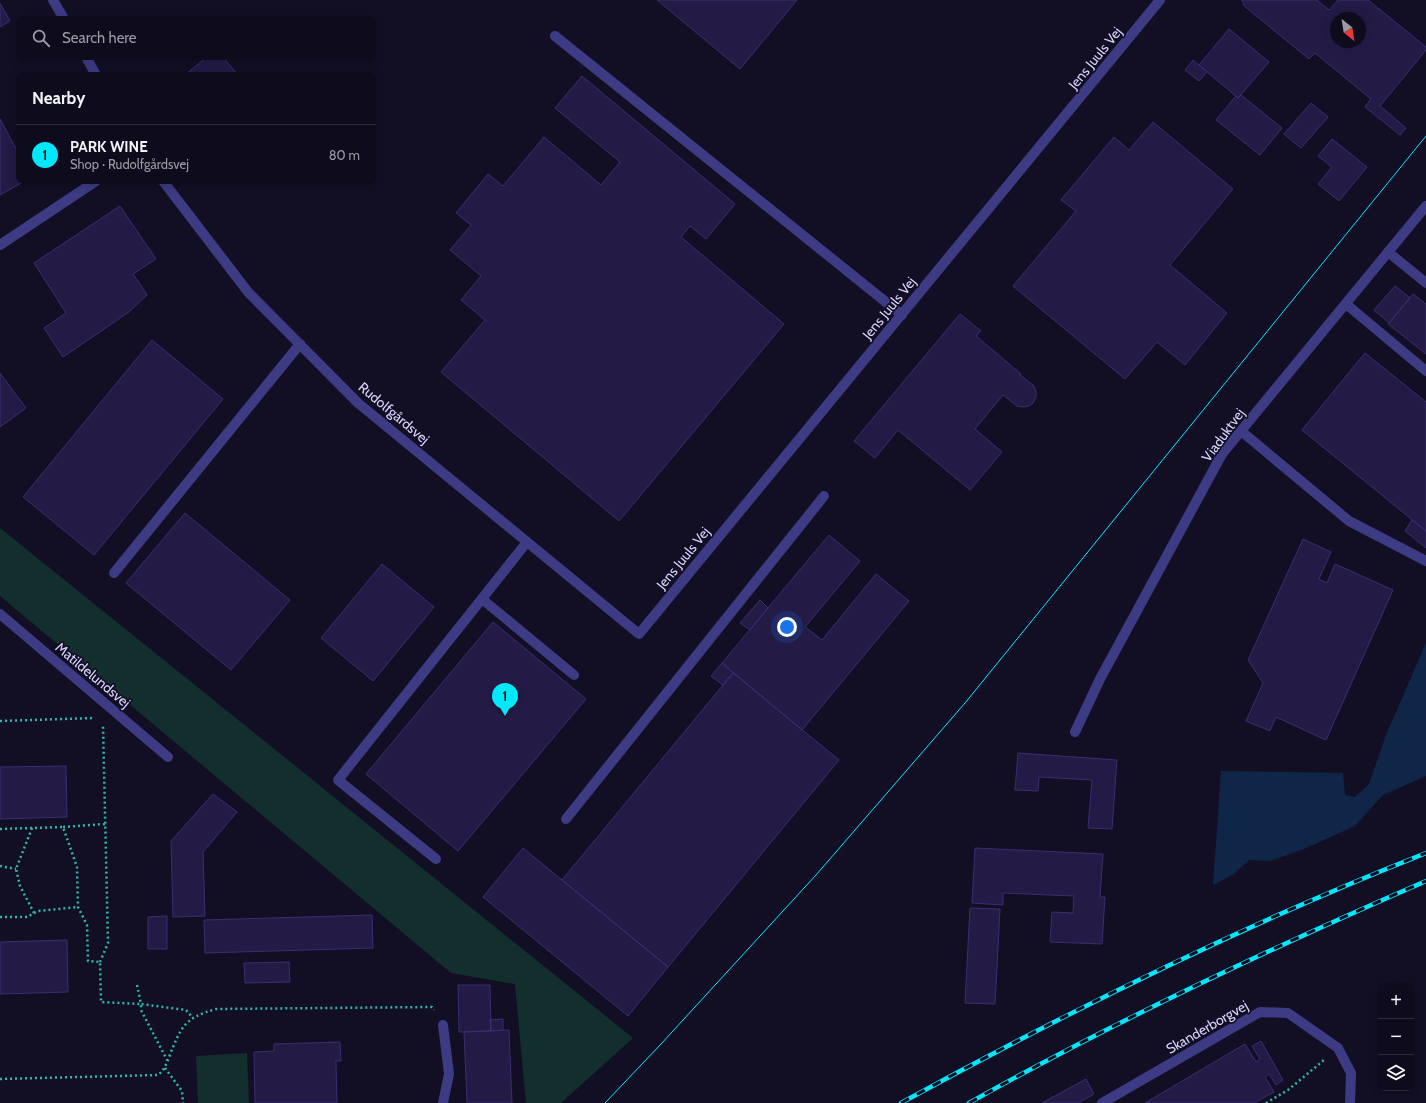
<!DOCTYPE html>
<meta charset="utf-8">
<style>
:root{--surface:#0e0b1c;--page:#171425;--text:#f1f3f6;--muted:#9b9ba3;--line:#2e2b3b;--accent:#03e7fb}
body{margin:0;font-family:Cabin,sans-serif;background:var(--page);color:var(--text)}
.controls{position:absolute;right:12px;bottom:12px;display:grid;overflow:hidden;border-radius:8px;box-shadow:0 2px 10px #0003}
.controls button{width:36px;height:36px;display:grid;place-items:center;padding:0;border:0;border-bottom:1px solid var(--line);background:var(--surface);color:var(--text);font:20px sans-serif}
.compass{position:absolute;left:1330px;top:12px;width:36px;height:36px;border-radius:50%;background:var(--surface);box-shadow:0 2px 10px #0003;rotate:150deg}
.you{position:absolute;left:787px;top:627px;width:14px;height:14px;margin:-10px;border:3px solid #fff;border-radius:50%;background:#1a73e8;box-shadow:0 0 0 6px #1a73e833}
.badge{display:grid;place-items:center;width:26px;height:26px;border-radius:50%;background:var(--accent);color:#111;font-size:13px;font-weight:700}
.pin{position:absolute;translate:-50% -33px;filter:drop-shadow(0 1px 2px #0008)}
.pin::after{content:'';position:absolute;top:21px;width:14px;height:12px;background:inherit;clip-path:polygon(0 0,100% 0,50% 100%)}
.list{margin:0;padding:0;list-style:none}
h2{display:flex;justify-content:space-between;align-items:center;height:52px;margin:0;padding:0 16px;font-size:17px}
h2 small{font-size:13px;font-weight:400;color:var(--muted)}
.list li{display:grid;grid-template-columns:26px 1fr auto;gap:12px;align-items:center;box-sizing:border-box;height:60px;padding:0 16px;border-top:1px solid var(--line)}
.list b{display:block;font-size:15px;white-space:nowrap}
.list p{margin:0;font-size:13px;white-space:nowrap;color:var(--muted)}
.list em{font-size:13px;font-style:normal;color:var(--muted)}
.icon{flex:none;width:22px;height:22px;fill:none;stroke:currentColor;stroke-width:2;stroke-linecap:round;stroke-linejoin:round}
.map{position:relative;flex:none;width:1426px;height:1103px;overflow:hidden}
.search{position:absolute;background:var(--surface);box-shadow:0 2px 10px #0003;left:16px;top:16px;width:360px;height:44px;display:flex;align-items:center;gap:10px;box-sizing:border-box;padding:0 14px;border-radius:8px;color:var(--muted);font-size:15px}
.panel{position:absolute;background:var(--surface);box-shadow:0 2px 10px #0003;left:16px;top:72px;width:360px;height:112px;border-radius:8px}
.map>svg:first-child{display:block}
.green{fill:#122f2d}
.water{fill:#0f2649}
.building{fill:#231b46;stroke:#3a2e71;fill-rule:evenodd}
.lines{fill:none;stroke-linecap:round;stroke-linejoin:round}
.path{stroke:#31b6ab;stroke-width:2.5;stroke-dasharray:2 3;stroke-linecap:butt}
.service{stroke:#3c3b83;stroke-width:10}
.minor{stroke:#3c3b83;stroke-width:10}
.tram{stroke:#03e7fb;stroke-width:1}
.rail-casing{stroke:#03e7fb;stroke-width:4.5}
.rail{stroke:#120f25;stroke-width:3;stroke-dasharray:9;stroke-linecap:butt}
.labels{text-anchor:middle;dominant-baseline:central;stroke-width:3.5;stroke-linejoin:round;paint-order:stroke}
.street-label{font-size:14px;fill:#d8d4fe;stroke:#120f25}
</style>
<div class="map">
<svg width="1426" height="1103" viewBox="0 0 1426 1103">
<rect width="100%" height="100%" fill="#120f25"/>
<path class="green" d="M0,528L633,1038L561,1103H526L515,984L451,973L0,596Z
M247,1053L249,1103H198L196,1056Z"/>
<path class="water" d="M1426,643V776L1383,795L1355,826L1304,849L1270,861L1249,860L1234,874L1213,885L1221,771L1343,773L1345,795L1355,797L1369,784L1386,735Z"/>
<path class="building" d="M657,0H797L740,69Z
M1241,0H1317L1329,10L1338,0H1368L1426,47V50L1380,106L1406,128L1400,135L1365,107L1371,99L1315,53L1309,59L1243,5L1244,3ZM1336,18H1360V42H1336Z
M0,3L10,21L0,27Z
M1229,29L1269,62L1238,98L1199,65Z
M207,57H223L238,75H185Z
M1193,60L1207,72L1199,81L1185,70Z
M582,76L735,204L706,239L690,226L681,237L784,324L619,521L441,372L485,320L461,300L481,276L450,250L471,225L456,213L488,174L503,186L544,137L601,185L620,162L555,108Z
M1241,95L1282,128L1260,155L1216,120L1236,96L1238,98Z
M1311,103L1328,117L1301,148L1284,134Z
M0,119L19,154V181H25L0,195Z
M1153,122L1233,189L1170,265L1227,313L1185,365L1157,342L1125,379L1013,286L1076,211L1061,200L1114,137L1129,150Z
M1332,139L1367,167L1339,201L1318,184L1332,167L1318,156Z
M120,206L156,259L133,274L147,295L129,312L63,357L44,328L66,313L34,263Z
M1395,286L1410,298L1389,323L1374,310Z
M1413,294L1426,304V354L1388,324Z
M960,314L981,331L976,336L1021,374L1020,375L1034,386L1036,392V397L1033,403L1029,406L1023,407L1017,406L1003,395L975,429L1002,452L970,490L898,430L875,458L854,441Z
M152,340L223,399L94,555L23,497Z
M1365,353L1426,402V531L1302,430Z
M0,373L26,408L0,427Z
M185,513L290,600L231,670L126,583Z
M1412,520L1426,531V548L1405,531Z
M829,535L860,561L805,627L822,640L876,574L909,601L802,730L722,663Z
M1303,539L1331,552L1319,579L1327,583L1335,564L1393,590L1326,740L1276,717L1270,731L1246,721L1263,683L1248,660Z
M382,564L434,607L373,681L321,638Z
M760,600L768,608L750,630L740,623Z
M493,622L586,699L458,851L366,774Z
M722,663L733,673L723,685L711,676Z
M733,673L839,760L668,967L562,880Z
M1018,753L1117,760L1112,829L1088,828L1092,780L1039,777L1038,791L1015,790Z
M66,766L67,817L0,819V767Z
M213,794L237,812L203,852L205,916L173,917L171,841Z
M523,848L668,967L628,1016L483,897Z
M975,848L1103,854L1100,897H1105L1102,944L1050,942L1052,912L1073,913L1074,896L1003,893V905L972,903Z
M970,908L1000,909L995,1004L965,1003Z
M372,915L373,948L205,953L204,920Z
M167,916V949H148V917Z
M67,940L68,992L0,994V942Z
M289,962L290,982L245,983L244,963Z
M458,985H490L491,1031L459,1032Z
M503,1019V1030L491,1031L490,1020Z
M509,1030L512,1103H467L464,1032Z
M1261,1041L1283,1080L1276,1085L1269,1074L1265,1077L1274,1092L1254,1103H1145L1245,1044L1256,1062L1260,1059L1252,1046Z
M340,1042L341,1061H336L337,1103H255L254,1052L274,1051V1044Z
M1086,1079L1094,1094L1078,1103H1042Z"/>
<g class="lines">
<path class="path" d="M0,721L94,718
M63,827L105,824
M32,828L16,869L20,886L34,913
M0,829L63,827L77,867L78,907L87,925L88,961L100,962L101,1002L141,1004V1010L167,1060
M0,866L16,869
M0,917H27L38,911L78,907
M100,962L108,943L103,726
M137,985L141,1004L186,1010L193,1018
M165,1068L182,1091L183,1103
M0,1079L158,1075C164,1070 166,1065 169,1057C181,1028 183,1018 216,1009L432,1007L434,1010
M1266,1103L1288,1090L1324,1060"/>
<path class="service" d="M555,36L902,315
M1388,252L1426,283
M1346,304L1426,371
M1241,431L1349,521L1426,561
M114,573L300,344
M482,599L574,675
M566,819L824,496
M436,859L338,780L527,542
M1102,1103L1260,1012L1288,1013L1338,1048L1351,1073L1350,1103"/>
<path class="minor" d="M53,0L64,19
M86,57L96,75
M163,181L248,292L358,403L639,634L1160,0
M0,245L96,181
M0,614L168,757
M1075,732L1100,679L1222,454L1426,206
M443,1103L449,1074L443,1025"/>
<path class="tram" d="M605,1103L661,1044L816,875L965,703L1426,136"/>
<g class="rail-casing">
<path id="rail" d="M901,1103C1071,1010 1245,924 1426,853
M969,1103C1117,1020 1271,948 1426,881"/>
</g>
<use href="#rail" class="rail"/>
</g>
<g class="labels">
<g class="street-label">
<text transform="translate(1095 58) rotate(-51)">Jens Juuls Vej</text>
<text transform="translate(889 308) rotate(-51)">Jens Juuls Vej</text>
<text transform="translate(394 413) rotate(40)">Rudolfgårdsvej</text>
<text transform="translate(1223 435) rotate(-54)">Viaduktvej</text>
<text transform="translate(683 558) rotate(-51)">Jens Juuls Vej</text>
<text transform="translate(93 675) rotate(40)">Matildelundsvej</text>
<text transform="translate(1207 1027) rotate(-30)">Skanderborgvej</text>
</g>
</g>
</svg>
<div class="controls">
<button>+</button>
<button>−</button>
<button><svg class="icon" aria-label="layers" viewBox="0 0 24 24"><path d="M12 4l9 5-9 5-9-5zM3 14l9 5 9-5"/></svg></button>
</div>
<svg class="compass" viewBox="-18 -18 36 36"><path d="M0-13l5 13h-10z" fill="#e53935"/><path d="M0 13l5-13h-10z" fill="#9b9ba3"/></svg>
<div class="you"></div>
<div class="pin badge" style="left:505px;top:716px">1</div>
<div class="search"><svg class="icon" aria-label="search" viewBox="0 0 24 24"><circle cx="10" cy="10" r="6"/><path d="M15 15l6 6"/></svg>Search here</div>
<section class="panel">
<h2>Nearby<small></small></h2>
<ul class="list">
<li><span class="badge">1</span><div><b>PARK WINE</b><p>Shop · Rudolfgårdsvej</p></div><em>80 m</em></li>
</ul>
</section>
</div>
